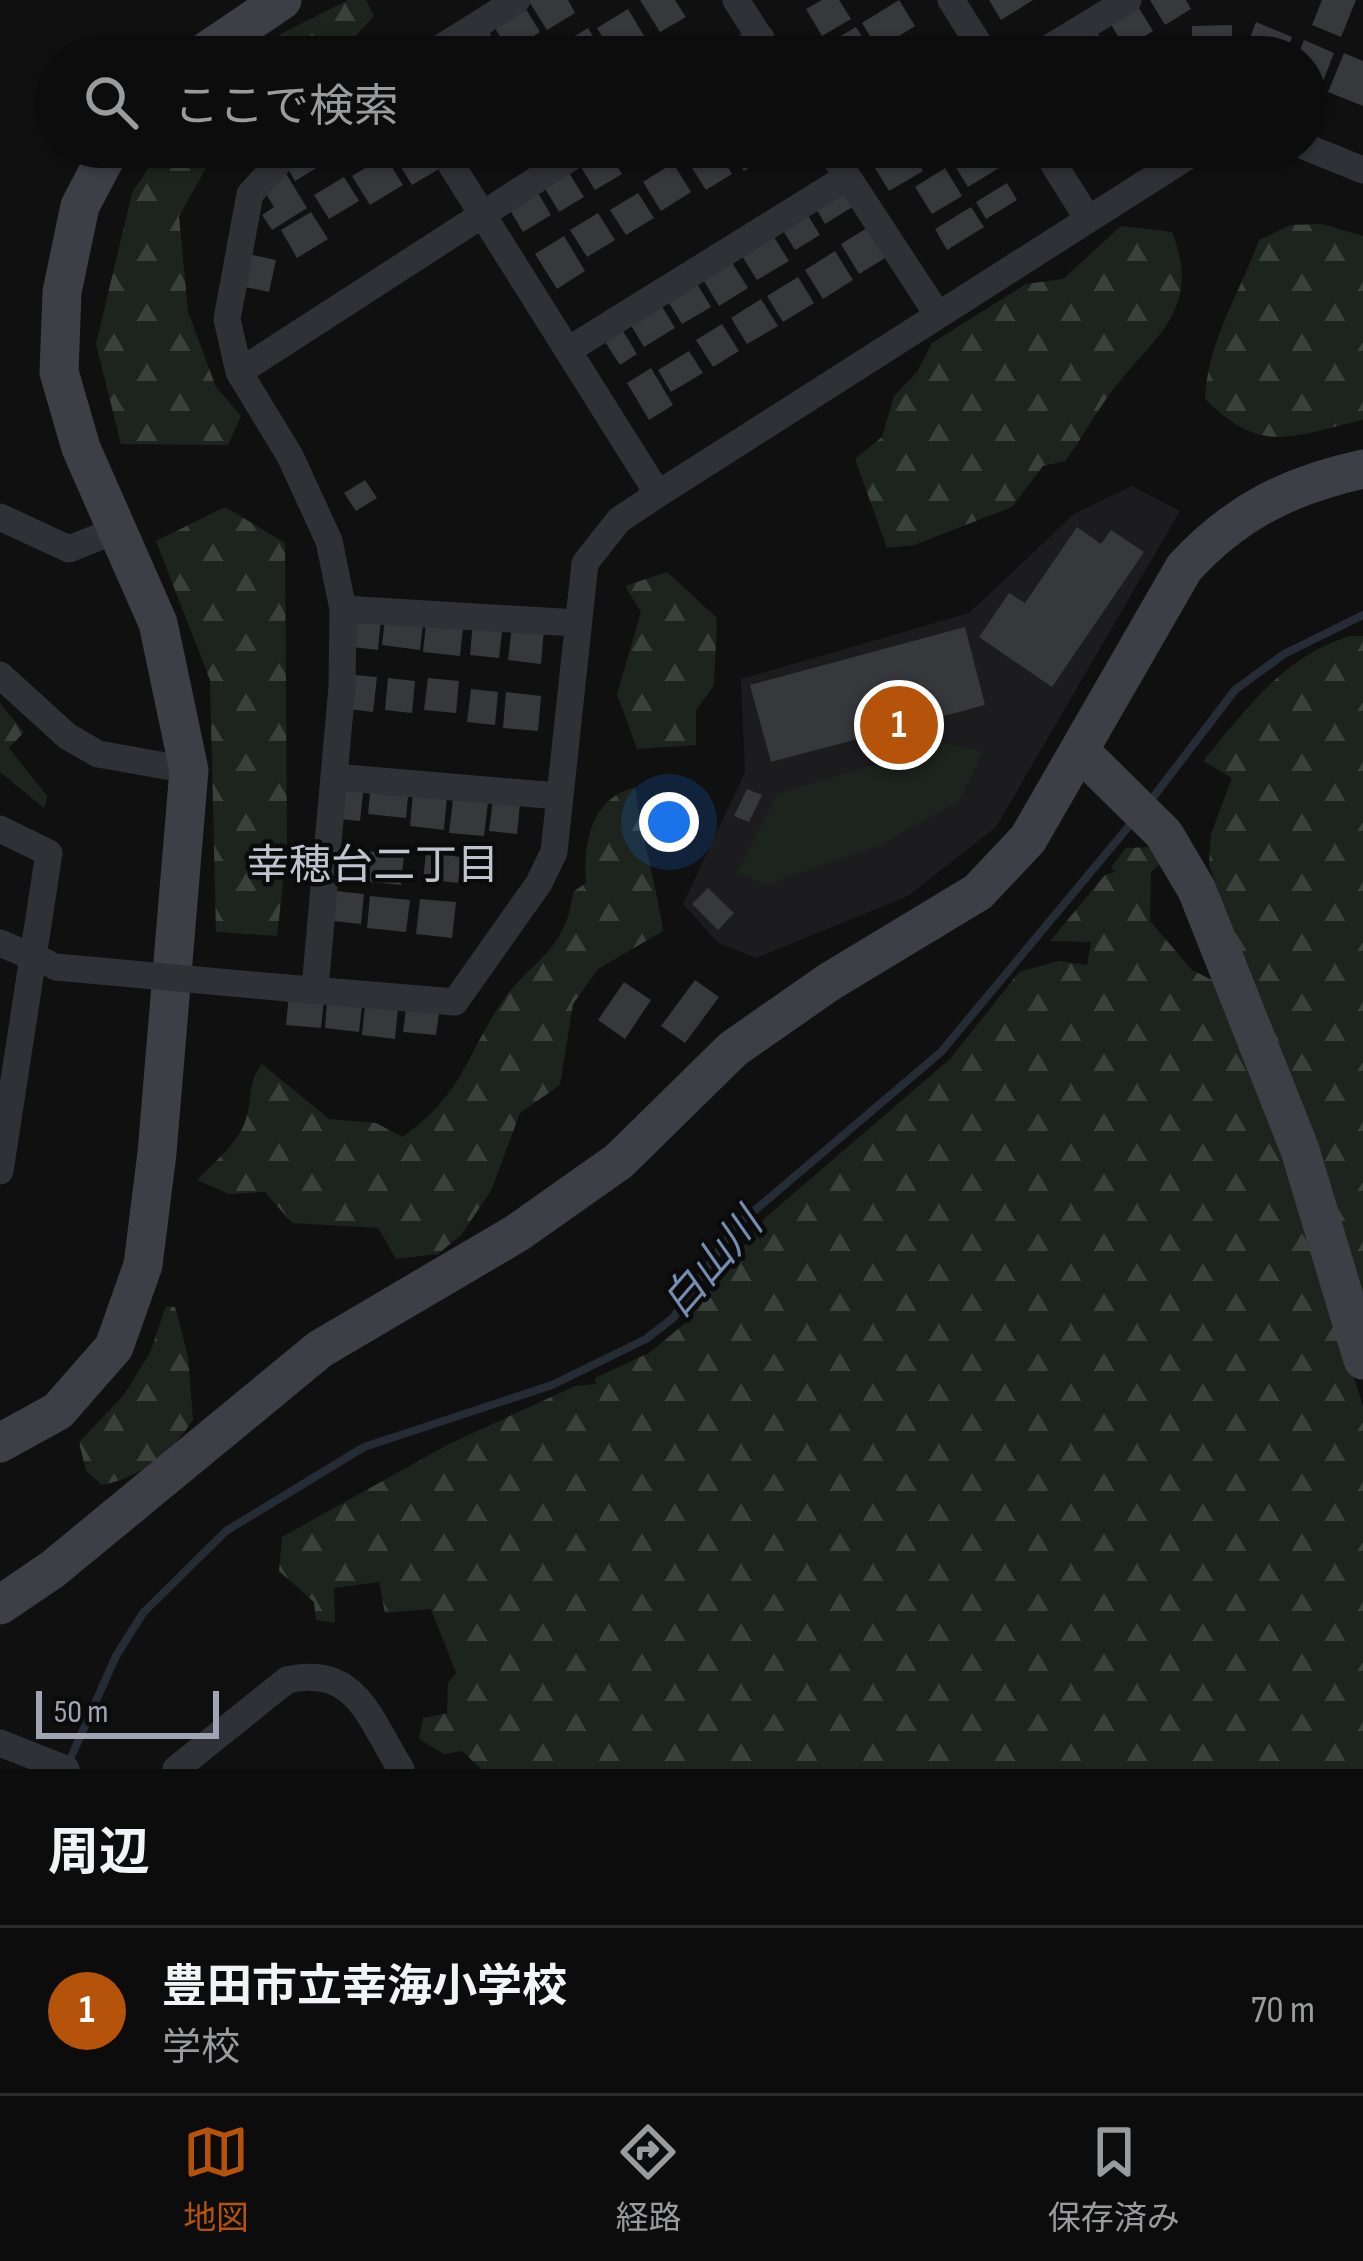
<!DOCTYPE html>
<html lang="ja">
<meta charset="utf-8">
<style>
:root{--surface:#0c0c0d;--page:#151516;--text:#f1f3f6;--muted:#9a9b9d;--line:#2c2c2e;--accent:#b45309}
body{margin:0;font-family:"Sofia Sans Condensed","Noto Sans JP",sans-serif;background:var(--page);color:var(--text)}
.scale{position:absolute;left:36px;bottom:30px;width:183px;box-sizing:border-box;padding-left:12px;border:6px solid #a0a4b3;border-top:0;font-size:33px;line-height:42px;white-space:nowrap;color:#a0a4b3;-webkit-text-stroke:9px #0b0b0c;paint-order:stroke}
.you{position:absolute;left:669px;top:822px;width:42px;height:42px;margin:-30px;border:9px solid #fff;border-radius:50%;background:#1a73e8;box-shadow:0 0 0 18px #1a73e833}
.badge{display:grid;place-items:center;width:78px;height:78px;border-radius:50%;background:var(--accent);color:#fff;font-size:39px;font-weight:700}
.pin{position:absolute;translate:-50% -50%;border:6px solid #fff;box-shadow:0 3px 12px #0006}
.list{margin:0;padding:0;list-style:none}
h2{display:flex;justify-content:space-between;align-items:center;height:156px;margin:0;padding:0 48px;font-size:51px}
h2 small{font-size:39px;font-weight:400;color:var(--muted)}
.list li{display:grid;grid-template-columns:78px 1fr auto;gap:36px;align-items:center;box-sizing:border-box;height:168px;padding:0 48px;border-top:3px solid var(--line)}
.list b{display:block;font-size:45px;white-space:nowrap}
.list p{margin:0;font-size:39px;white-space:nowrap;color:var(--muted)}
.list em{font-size:39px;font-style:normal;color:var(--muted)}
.icon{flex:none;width:66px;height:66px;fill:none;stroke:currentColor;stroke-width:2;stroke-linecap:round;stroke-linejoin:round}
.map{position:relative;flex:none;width:1363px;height:1769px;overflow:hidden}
.search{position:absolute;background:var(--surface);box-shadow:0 3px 9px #0004;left:36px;right:36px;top:36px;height:132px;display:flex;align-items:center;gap:30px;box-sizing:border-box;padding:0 42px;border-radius:66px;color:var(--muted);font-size:45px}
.sheet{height:324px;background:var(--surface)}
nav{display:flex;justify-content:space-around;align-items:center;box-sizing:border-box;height:168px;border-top:3px solid var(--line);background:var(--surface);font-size:33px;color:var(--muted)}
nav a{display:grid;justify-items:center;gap:6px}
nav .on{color:var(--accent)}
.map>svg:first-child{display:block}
.built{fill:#1c1c1e}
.grass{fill:#1c241d}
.forest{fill:url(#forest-firs)}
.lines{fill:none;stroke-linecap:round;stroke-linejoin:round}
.stream{stroke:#262c35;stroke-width:8}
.building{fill:#37383c}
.street{stroke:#303136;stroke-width:27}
.secondary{stroke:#3e3f46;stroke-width:39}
.street-bridge{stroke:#303136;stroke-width:27}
.labels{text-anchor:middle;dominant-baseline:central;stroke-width:9;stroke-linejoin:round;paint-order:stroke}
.neighbourhood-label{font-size:42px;fill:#c1c3cf;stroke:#0b0b0c}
.water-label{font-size:42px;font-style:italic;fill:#748db1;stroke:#0b0b0c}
</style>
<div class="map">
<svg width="1363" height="1769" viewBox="0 0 1363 1769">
<defs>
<pattern id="forest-firs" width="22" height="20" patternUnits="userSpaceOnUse" patternTransform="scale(3)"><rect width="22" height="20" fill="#1c241d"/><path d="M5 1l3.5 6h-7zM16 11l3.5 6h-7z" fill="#3a413b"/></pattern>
</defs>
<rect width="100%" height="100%" fill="#101011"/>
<path class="built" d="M1132,486L1180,511L996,827L908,896L756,958L718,943L683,904L745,772L741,679L969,613L1074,514Z"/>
<path class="grass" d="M944,743L983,752L959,801L880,845L766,885L737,873L777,794Z"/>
<path class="forest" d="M348,0H366L374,16L336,57H236Z
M162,147H218L179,216L188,312L216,387L241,416L228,445L121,444L96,344L132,193Z
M1322,224L1363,236V420C1291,436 1262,456 1205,399C1208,340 1239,295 1259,240L1291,225Z
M1121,226L1172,232C1203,310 1155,335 1112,391C1095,413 1082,439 1065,461L1043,466L1012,507L914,545L887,548L855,459L882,437L894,396L917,372L932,343L1026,284L1063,279Z
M225,507L285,543L287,848L277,936L216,932L210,680L156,541Z
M667,572L717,618L714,685L696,710V745L637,749L617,694L641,612L625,586Z
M1350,636H1363V1303L1314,1147L1209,865L1211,834L1232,778L1203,761C1248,708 1282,657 1350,636Z
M0,703L24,732L9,748L47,796L44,808L0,772Z
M635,787C641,836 656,882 663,931L598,969L573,1004L560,1085L520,1113L491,1191L461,1235L438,1254L396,1259L378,1228L292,1223L265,1192L229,1194L197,1180C214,1162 239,1143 246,1119C253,1097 247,1083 262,1064L329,1119L376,1123L403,1137C462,1093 462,1065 498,1008C528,960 566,955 573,892L586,883C583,842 591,799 635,787Z
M1157,847L1163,861L1151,872L1150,921L1192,970L1220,984L1284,1149L1363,1407V1769H481L462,1751L444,1754L419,1739L423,1718L447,1713L448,1683L456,1673L431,1609L385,1613L379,1582L334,1588L335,1623L316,1620L314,1602L279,1571L282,1537L449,1444L575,1386L596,1384L595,1378L649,1353L683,1325L766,1217L950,1059L1019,972L1058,961L1087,965L1091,942L1050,941L1105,875L1115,872L1111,867L1126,848Z
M166,1306L175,1307L188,1356L193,1420C171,1453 142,1477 102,1485L86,1471L79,1442L123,1396L150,1353Z"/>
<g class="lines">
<path class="stream" d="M1148,804L1235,690L1284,654L1363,615
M68,1764L116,1656L143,1613L226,1531L364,1447L552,1385L646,1339L673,1318L734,1228L941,1052L1134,820"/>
</g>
<path class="building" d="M528,0H568L575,13L547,30Z
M640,0H675L686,17L660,32Z
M822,0H839L851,19L822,36L806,9Z
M899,0L915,26L878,49L862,23Z
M989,0H1033L1001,20Z
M1134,0L1153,31L1125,48L1106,16Z
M1150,0H1186L1191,9L1165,25Z
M1322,0H1356L1341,37L1312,25Z
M521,1L540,32L509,51L490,20Z
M628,9L644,36L614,55L597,28Z
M1256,22L1292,37L1284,57L1245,51Z
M1232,25V56H1192V26Z
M856,27L873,54L833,57L825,45Z
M588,28L606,57H564L557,47Z
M487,29L504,57H462L456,47Z
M1095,29L1113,57H1082L1073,42Z
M1304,40L1334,53L1322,84L1306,77V57H1297Z
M1344,53L1363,61V106L1328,92Z
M305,147H326L333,158L295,181L283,160Z
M402,147H432L444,166L412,185L392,153Z
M624,147H662L663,150L636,166Z
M708,147H715L732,174L706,190L687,160Z
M729,147H767L772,155L744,171Z
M902,147H908L923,171L889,191L873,165Z
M980,147H986L999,168L968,187L953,163Z
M606,148L622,174L595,190L579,164Z
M385,156L403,185L370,205L352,176Z
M673,163L691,192L661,211L643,182Z
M564,165L584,197L559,212L540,180Z
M282,167L307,208L272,230L262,215L274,207L258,181Z
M945,168L962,196L932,214L915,187Z
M344,177L359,201L329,219L314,195Z
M840,183L854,206L825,224L811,200Z
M1007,183L1017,200L986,219L976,202Z
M535,188L551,215L523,232L507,205Z
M638,193L654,218L626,235L610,210Z
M971,207L984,227L947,250L935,229Z
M804,209L820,235L795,250L779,224Z
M311,212L328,239L297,258L281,230Z
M598,213L615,240L587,257L570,230Z
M872,225L890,255L859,274L841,244Z
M772,234L789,261L757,280L740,253Z
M564,236L585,271L557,289L535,254Z
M835,251L853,280L823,299L805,270Z
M243,253L276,260L269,292L236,285Z
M729,258L748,288L719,306L701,276Z
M798,277L814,303L783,322L767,296Z
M696,282L711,307L682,324L667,300Z
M761,299L778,326L747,344L731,318Z
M660,303L675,328L644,347L629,322Z
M618,323L637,354L620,365L600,334Z
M722,324L739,351L713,367L696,340Z
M689,351L703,373L671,392L658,370Z
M651,368L673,405L649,420L627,383Z
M365,480L377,498L356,511L344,493Z
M1077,527L1101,544L1111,530L1144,552L1052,687L979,637L1009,593L1025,603Z
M348,614L381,618L378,650L344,646Z
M385,618L423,623L420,650L382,645Z
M473,621L503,624L499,658L470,655Z
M426,624L463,628L460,656L423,652Z
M512,626L544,629L541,664L508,660Z
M965,627L985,705L771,762L750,685Z
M344,674L377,677L373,712L341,708Z
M388,678L415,681L412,713L385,710Z
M428,678L459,681L456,713L424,710Z
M471,689L498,692L495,725L467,722Z
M506,692L541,696L538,731L503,728Z
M335,780L364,784L360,821L331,818Z
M371,782L409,786L406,818L368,814Z
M747,789L762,795L749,822L734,816Z
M494,791L521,794L517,834L489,831Z
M413,793L447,796L444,830L410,826Z
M453,799L488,802L484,836L449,833Z
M365,851L404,855L401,885L362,881Z
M426,853L461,857L458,883L423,879Z
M708,888L734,913L718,930L692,904Z
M326,890L364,894L361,924L323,920Z
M370,896L410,900L406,932L367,928Z
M420,899L456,902L452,938L416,934Z
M695,980L719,997L685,1043L661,1026Z
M624,982L651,1000L625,1039L598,1020Z
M289,995L324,999L321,1028L286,1025Z
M327,1001L362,1005L359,1032L325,1028Z
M365,1005L398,1008L395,1039L362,1035Z
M406,1009L439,1013L436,1035L403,1032Z"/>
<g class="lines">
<path class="street" d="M736,0L772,57
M951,0L987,57
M426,57L517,0
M731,57L761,38
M1034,57L1128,0
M293,147L250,194L227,319L239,372L290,456L329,541L343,609L342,687L315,988
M440,147L658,494
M828,147L938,315
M1043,147L1088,219
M1306,147L1363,170
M570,349L847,177
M239,372L587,147
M0,517L69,549L114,531
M343,609L577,623
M0,675L67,736L98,754L189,770
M334,777L558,796
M0,829L49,853L0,1171
M0,943L47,963
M287,988L455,1002L539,883L554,852L585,563L619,520L658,494L1202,147
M0,1743L66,1769
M176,1769L287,1680C357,1664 369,1719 401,1769"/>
<path class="secondary" d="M198,57L282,0
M1080,751L1164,834L1197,890L1300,1150L1363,1360
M0,1443L58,1411L114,1347L143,1265L157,1153L189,770L158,623L81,448L59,372L62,292L80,206L111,147
M0,1605L53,1569L320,1349L517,1233L619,1161L733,1049L829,982L978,892L1028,839L1184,568C1235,512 1290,485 1363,469"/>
<path class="street-bridge" d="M56,967L287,988"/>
</g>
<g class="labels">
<g class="neighbourhood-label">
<text x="373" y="866">幸穂台二丁目</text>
</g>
<g class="water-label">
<text transform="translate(713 1264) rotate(-49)">白山川</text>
</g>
</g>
</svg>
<div class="scale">50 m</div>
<div class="you"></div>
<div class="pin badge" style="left:899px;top:725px">1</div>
<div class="search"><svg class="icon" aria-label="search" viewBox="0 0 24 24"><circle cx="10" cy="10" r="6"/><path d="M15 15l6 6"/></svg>ここで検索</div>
</div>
<section class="sheet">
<h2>周辺<small></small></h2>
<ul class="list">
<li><span class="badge">1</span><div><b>豊田市立幸海小学校</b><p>学校</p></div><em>70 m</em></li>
</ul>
</section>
<nav>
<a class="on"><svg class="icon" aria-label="map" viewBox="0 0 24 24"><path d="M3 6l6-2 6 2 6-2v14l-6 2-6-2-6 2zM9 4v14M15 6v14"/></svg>地図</a>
<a><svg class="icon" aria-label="directions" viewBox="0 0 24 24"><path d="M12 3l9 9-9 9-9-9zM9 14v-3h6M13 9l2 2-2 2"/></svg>経路</a>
<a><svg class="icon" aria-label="saved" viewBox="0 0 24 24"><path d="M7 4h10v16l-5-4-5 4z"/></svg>保存済み</a>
</nav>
